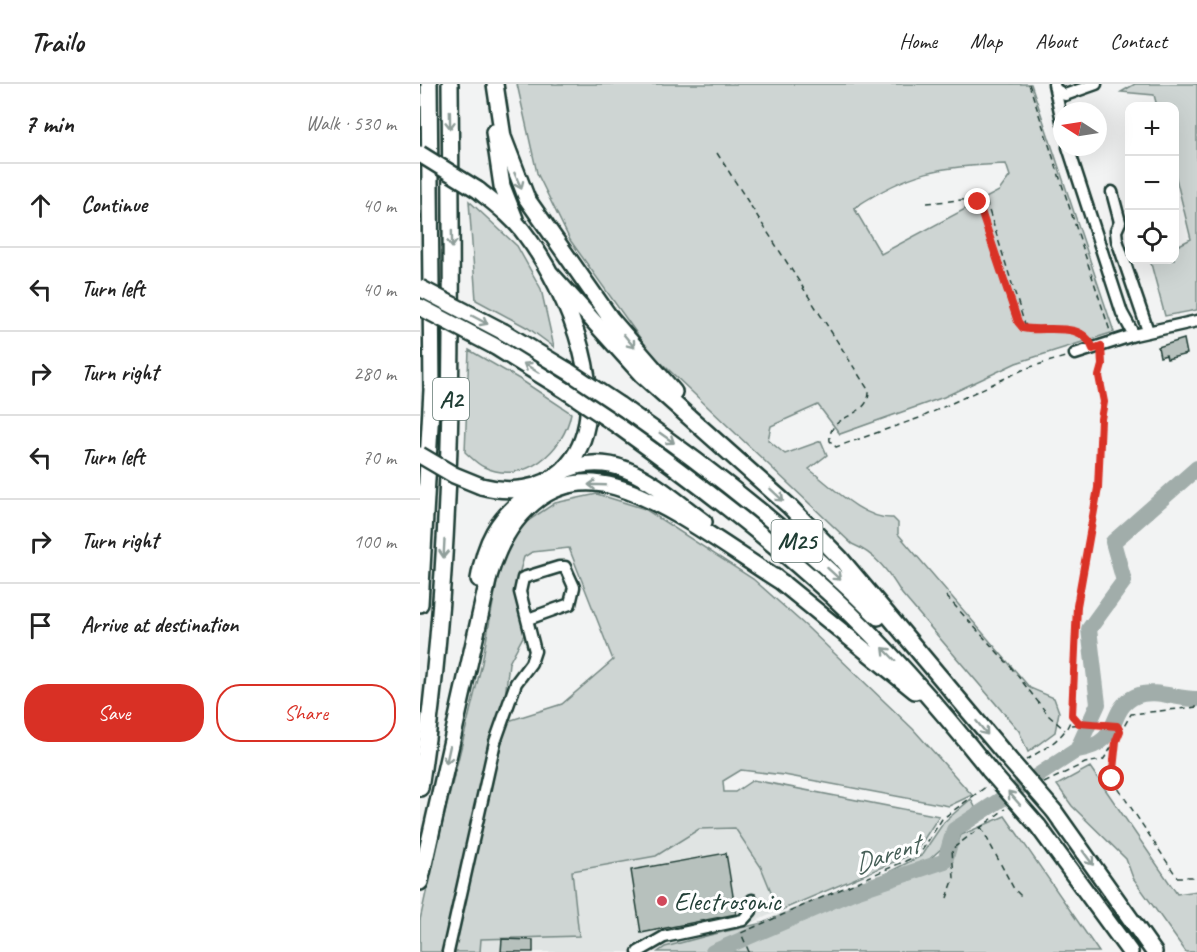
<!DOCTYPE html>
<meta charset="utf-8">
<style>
:root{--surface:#fff;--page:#f2f2f2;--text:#222;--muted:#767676;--line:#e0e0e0;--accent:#d93025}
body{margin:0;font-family:Caveat,sans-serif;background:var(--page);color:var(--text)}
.controls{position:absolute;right:18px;top:18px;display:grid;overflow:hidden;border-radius:12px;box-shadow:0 6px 24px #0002}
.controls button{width:54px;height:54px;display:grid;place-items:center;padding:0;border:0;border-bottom:2px solid var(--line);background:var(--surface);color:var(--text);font:30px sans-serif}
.compass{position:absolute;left:633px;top:18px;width:54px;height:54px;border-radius:50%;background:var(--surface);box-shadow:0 6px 24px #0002;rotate:282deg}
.stop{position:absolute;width:18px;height:18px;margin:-14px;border:4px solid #d93025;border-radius:50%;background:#fff}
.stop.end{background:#d93025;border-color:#fff;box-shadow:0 2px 6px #0008}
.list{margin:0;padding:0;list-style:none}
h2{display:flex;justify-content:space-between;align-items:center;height:78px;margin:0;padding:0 24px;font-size:26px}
h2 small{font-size:20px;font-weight:400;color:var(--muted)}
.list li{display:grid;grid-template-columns:39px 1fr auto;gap:18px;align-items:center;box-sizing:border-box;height:84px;padding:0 24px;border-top:2px solid var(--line)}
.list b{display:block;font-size:22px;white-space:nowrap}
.list em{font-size:20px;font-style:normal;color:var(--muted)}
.actions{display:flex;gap:12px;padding:18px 24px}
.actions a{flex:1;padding:14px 0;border:2px solid var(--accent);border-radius:24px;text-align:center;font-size:21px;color:var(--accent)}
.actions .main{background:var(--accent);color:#fff}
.icon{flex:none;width:33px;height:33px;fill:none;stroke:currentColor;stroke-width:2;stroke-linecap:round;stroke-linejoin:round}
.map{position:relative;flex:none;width:777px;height:868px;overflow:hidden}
header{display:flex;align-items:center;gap:36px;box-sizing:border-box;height:84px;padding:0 30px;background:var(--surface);border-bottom:2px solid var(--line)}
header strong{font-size:28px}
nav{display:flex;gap:33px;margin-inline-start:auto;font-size:21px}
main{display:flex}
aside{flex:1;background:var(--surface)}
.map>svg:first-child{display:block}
.built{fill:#e0e4e3}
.green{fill:#ced5d3;stroke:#768984;stroke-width:1.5;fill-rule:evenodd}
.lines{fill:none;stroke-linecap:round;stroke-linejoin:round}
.river{stroke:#a1adaa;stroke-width:16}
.building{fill:#b7c1bd;stroke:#1f3d34;stroke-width:1.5}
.minor-casing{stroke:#1f3d34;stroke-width:15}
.highway-casing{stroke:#1f3d34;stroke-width:20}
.path{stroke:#1f3d34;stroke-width:1.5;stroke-dasharray:6 4.5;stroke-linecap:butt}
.minor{stroke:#fff;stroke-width:10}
.highway{stroke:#fff;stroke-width:15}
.highway-bridge-casing{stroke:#1f3d34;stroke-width:20;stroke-linecap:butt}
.highway-bridge{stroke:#fff;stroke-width:15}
.oneway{stroke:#8f9e9a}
.route{stroke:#d93025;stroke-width:8}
.poi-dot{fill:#d1495b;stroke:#fff;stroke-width:2}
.labels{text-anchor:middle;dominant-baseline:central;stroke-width:6;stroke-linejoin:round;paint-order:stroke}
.shield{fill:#fff;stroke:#627771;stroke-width:1.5}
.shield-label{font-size:24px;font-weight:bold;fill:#1f3d34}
.poi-label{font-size:26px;fill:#1f3d34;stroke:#fff;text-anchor:start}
.water-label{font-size:27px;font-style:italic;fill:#465f57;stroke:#fff}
</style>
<header>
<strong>Trailo</strong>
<nav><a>Home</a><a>Map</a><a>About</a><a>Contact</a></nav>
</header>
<main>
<aside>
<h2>7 min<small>Walk · 530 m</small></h2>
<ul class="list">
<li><svg class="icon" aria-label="ahead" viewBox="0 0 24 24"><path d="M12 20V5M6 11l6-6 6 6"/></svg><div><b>Continue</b></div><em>40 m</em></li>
<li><svg class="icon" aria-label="left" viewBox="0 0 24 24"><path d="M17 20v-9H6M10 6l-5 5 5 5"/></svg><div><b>Turn left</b></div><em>40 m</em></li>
<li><svg class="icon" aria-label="right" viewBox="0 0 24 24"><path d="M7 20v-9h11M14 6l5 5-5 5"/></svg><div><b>Turn right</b></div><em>280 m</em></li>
<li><svg class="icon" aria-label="left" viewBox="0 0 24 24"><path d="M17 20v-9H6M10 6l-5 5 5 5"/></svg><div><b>Turn left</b></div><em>70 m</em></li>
<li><svg class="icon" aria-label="right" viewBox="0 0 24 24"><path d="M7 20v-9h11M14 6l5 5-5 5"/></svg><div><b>Turn right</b></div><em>100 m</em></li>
<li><svg class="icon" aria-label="arrive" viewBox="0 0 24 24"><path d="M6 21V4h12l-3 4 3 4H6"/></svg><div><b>Arrive at destination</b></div></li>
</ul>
<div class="actions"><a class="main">Save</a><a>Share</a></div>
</aside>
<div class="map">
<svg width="777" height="868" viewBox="0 0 777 868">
<rect width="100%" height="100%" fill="#f2f3f3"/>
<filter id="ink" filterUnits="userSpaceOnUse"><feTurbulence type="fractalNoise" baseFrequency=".0167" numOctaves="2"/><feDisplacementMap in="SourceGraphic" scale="12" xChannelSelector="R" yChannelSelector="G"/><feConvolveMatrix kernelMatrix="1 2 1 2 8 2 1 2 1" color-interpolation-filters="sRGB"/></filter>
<g filter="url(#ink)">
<path class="built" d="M303,728L341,783L359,827L317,845L326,868H59L61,842L128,757Z"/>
<path class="green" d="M97,0H611L694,248L596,279L524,313L420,350L398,321L351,342L348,356L365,370L401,357L407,371L389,385C411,402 444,436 473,434L478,439V450L610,604L634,614L639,628L635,648L608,668L599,647L482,510C469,488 456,470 432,460L230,268L150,156L117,89ZM586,80L590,92L579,107L461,170L434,124C490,87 520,82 586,80Z
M715,0H777V226L745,232L730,176H754L755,163L771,155L755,90L754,22H737L734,11L701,8Z
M49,117L97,162L121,205L134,263L108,244L56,216Z
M49,266L101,296L151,329C144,367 104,402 64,383C57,380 51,373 45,368Z
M177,410L225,425L333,495L387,543L493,645L552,711L529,722L364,691L321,686L303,697L304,708H315L333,696L519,732L495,769L359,827L341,783L315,744L279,745L236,772L152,787L159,852L61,855L60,868H0V836L10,790L62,579L80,481L97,444L135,419ZM149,464L193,576L142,620L82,639L89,579L106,547L99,490L104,473L112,468Z
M670,683L757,810L777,807V868H766L713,794L706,775L652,722L637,701Z
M551,715L557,727L531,743L522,764L504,780L468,793L463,791L501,772L524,738Z
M585,732L679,868H238L245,863L290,851L364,834L528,783L541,751Z"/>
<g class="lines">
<path class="river" d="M657,666L678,620L669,545L704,497L693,458L777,384
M293,868L433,808L525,777L534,746L657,666C706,658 684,627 716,612C735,604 758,616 777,615"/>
</g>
<path class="building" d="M764,255L767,270L747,275L746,271L740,273L738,263Z
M306,769L316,830L221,849L211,786Z
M82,855L113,856V868H81Z"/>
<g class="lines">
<g class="minor-casing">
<path id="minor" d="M634,0L635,5L645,11L676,0
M635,5L642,37
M648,63L702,229L714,251
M692,108L700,138L696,147L697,156L728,247
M655,270L714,251L777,237
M28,868L75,658L96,599L111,579L115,567L100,508L103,494L139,483H145L154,503L150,520L108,535
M218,868L244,853L323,836L331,827L332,816"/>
</g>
<g class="highway-casing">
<path id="highway" d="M75,0L83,53L107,115L191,235L254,308
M74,48L82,102L95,135
M58,106C75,120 93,133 105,150C146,204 202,329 143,386C121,407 88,409 61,402
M130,189L222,291L369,422L420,474L588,674
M84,248L148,287
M74,262L148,308
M199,321C291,385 379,454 458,533
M197,341C271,394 344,449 411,511C469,565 521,625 570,687
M139,389C197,360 239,405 284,438
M355,493L495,607
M59,495C65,458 77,435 107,412
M0,520L12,306L9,0
M0,704C36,470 32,235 30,0
M634,727L734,868
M618,742L710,868
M0,798L69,492C86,434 129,384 196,403C249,418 315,469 363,499"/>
</g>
<path class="path" d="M609,0L690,247
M297,69L449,307C450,335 407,329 410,357L416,363L502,333L607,284L645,273
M566,117L605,241L609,245
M507,119L552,115L558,118L598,238L603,244L636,243L668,254
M526,512L590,582L629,632L645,646
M777,623L711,630L696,657L692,695L757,793H777
M652,631L659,638
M651,641L675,639L697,642L700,646
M606,676C625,664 647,654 652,631L657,522L678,404L681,335L684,318L679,292L682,281L681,272
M624,699L665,679L683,676L695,658
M561,743L594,805L603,814
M527,814L534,794L532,765L585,725
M329,868L321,849L499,771L522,735L567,702"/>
<use href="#minor" class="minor"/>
<use href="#highway" class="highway"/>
<g class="highway-bridge-casing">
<path id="highway-bridge" d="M0,70L58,106
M0,204L84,248
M0,223L74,262
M148,287L199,321
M148,308L197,341
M0,371L34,391L61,402
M588,674L634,727
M570,687L618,742"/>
</g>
<use href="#highway-bridge" class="highway-bridge"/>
</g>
<defs><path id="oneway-shaft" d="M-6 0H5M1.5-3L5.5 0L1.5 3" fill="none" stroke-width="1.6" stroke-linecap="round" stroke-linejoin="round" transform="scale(1.5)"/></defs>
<g class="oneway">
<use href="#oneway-shaft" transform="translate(30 36) rotate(89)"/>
<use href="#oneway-shaft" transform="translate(98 97) rotate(66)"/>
<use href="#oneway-shaft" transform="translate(32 155) rotate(89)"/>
<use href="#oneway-shaft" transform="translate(60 236) rotate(28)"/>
<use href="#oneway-shaft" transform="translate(209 257) rotate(51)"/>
<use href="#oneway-shaft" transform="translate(111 284) rotate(-148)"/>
<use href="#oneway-shaft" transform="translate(247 354) rotate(35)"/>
<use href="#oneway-shaft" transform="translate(177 401) rotate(-178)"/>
<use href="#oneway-shaft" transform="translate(357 411) rotate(43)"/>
<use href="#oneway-shaft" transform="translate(24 465) rotate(93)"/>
<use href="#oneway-shaft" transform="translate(414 490) rotate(42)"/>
<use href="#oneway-shaft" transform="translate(469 570) rotate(-134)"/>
<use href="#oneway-shaft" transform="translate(562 644) rotate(51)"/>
<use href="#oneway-shaft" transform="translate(28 671) rotate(102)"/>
<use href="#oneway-shaft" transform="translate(594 714) rotate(-131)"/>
<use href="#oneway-shaft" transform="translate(668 774) rotate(54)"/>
</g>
</g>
<g class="lines" filter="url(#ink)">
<path class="route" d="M558,118L598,238L603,244C623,249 663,235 673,265L681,262L682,281L679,292L684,318L681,335L678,404L657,522L652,631L659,639L697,642L700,647L696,657L692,695"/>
</g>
<circle class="poi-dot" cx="242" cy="817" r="6"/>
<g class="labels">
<g class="shield">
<rect x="13" y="294" width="36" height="42" rx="4.5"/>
<rect x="351.5" y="436" width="51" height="42" rx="4.5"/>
</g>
<g class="shield-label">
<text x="31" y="315">A2</text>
<text x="377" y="457">M25</text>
</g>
<g class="poi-label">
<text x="254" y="817">Electrosonic</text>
</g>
<g class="water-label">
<text transform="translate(466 770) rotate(-19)">Darent</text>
</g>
</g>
</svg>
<div class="controls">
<button>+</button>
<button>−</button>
<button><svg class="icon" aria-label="locate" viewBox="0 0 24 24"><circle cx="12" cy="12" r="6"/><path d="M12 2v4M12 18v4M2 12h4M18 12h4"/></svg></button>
</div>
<svg class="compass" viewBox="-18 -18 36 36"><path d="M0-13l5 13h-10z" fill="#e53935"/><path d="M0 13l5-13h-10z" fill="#767676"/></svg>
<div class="stop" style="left:692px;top:695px"></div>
<div class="stop end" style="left:558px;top:118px"></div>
</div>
</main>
